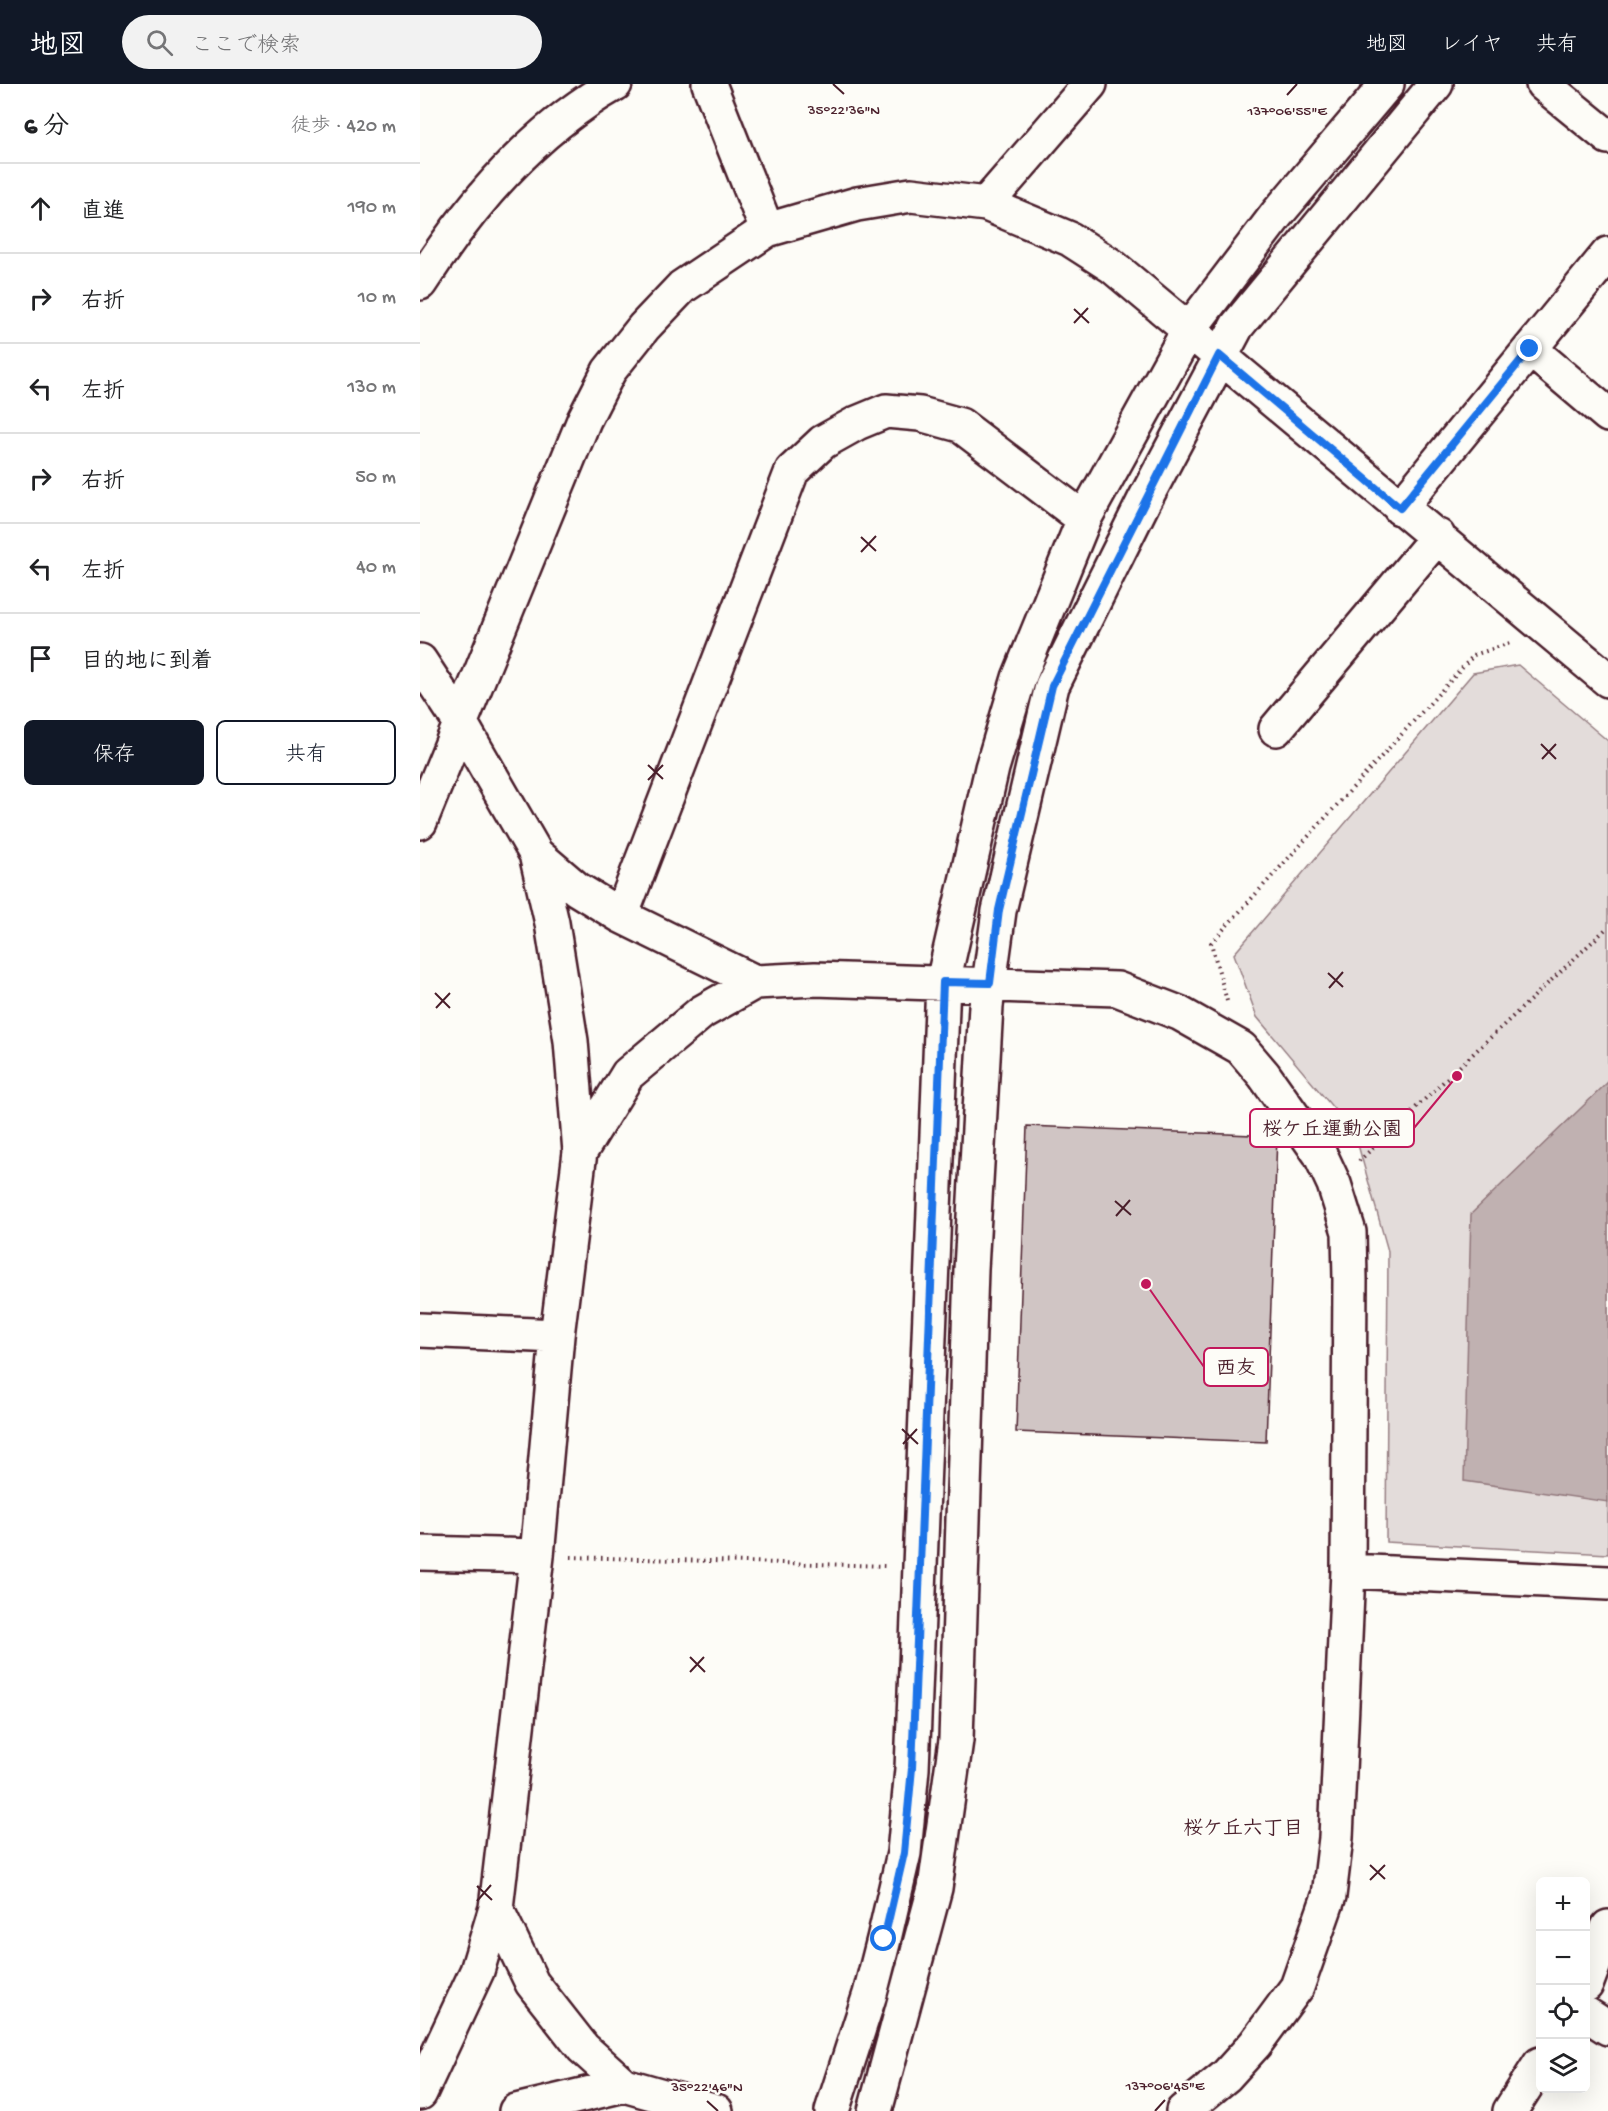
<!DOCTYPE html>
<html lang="ja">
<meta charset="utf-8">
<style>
:root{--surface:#fff;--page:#f2f2f2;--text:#202124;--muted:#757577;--line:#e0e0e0;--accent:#111827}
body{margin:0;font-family:"Gochi Hand","Klee One",sans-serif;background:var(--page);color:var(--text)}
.controls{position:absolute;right:18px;bottom:18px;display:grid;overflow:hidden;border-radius:9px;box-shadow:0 6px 24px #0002}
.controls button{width:54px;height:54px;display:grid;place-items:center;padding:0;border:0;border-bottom:2px solid var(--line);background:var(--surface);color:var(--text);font:30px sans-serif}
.stop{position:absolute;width:18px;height:18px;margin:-14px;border:4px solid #1a73e8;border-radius:50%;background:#fff}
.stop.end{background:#1a73e8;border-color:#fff;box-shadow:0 2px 6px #0008}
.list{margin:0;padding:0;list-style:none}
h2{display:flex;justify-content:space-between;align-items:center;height:78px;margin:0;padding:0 24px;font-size:26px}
h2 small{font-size:20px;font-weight:400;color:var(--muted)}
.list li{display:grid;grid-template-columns:39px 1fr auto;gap:18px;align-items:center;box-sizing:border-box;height:90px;padding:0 24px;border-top:2px solid var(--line)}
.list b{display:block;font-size:22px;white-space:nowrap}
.list em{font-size:20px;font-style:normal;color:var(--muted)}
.actions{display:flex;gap:12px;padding:18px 24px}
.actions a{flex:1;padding:14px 0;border:2px solid var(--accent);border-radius:9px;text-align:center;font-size:21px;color:var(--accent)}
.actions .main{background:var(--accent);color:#fff}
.icon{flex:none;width:33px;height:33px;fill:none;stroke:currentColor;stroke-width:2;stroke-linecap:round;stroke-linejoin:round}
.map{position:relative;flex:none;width:1188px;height:2027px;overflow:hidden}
header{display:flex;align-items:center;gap:36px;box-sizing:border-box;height:84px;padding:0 30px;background:var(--accent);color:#fff}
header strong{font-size:28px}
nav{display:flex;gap:33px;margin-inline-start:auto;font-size:21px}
.search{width:420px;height:54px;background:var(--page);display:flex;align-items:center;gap:15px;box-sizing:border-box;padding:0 21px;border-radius:33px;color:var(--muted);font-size:22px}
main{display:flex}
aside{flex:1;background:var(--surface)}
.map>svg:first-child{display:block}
.green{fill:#e3dcda;stroke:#967e82;stroke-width:1.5}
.water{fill:#c0b1b1;stroke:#91777b;stroke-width:1.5}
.building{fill:#d0c5c4;stroke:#4a1f2b;stroke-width:1.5}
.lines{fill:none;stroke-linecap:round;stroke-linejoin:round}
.minor-casing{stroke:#4a1f2b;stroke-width:38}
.path{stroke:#4a1f2b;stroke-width:4;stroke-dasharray:1.5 4.5;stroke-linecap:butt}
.minor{stroke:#fdfcf7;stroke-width:33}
.route{stroke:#1a73e8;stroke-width:8}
.ticks{fill:none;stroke:#4a1f2b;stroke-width:2}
.labels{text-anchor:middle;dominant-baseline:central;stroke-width:5;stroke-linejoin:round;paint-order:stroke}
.neighbourhood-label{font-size:20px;font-weight:bold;fill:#4a1f2b;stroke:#fdfcf7}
.ticks-label{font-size:15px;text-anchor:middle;fill:#4a1f2b;stroke:#fdfcf7;stroke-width:5;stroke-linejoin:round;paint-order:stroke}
.leader{fill:none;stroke:#c2185b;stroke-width:2}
.callout-dot{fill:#c2185b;stroke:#fdfcf7;stroke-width:2}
.callout{fill:#fdfcf7;stroke:#c2185b;stroke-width:2}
.callout-label{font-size:20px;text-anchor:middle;font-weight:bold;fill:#4a1f2b}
</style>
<header>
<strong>地図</strong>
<div class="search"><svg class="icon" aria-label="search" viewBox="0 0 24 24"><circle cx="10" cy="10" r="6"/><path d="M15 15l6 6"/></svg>ここで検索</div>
<nav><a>地図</a><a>レイヤ</a><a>共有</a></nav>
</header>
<main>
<aside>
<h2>6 分<small>徒歩 · 420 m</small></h2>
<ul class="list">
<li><svg class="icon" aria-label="ahead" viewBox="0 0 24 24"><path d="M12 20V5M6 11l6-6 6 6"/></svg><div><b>直進</b></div><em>190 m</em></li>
<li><svg class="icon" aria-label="right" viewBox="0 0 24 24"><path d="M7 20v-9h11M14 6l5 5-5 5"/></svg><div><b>右折</b></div><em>10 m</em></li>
<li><svg class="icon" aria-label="left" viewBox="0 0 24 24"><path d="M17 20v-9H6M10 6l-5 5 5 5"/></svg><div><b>左折</b></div><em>130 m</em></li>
<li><svg class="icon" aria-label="right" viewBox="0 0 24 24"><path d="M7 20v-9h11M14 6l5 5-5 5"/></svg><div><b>右折</b></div><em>50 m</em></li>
<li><svg class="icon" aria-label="left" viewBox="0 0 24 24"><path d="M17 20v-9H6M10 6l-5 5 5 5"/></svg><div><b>左折</b></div><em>40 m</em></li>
<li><svg class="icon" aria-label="arrive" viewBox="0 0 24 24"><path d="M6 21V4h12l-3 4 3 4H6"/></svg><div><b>目的地に到着</b></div></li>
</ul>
<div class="actions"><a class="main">保存</a><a>共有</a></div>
</aside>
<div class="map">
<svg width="1188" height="2027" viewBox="0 0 1188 2027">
<rect width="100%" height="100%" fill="#fdfcf7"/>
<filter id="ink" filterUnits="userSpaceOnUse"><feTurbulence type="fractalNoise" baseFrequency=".0167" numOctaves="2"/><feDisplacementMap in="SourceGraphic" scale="12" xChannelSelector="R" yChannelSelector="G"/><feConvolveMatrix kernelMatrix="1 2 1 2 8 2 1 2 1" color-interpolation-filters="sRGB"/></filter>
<g filter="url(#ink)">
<path class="green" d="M1098,581L1188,657V1470L966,1458L968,1167L935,1050L837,933L814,870L1053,589Z"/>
<path class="water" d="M1188,998V1418L1044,1397L1051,1130Z"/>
<path class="building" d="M607,1042L857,1052L846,1358L596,1348Z"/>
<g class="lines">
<g class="minor-casing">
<path id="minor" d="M289,0L347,146
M1123,0L1188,53
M566,120L670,0
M0,199C51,120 112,47 195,0
M1110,265L1188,331
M980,424L1188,170
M0,577L40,638L116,770L132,839L151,957L160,1068L137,1252L117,1472L76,1824L112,1899L163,1964L204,2001L296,2027
M856,645L1018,452
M0,738L164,336L189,287L224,243L262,203L347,146L437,120L491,111L566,120L650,155L692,182L1188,596
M116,770L157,805L201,832L335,898
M201,832L372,387L403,358L437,339L466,327L500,330L540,341L664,435
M160,1068L208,990L282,928L335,898L395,895L697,905L759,929L821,964L844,991L900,1070L914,1100L929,1148L930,1196L928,1487L916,1754L909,1812L877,1903L835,1960L806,1992L763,2027
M0,1246L137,1252
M0,1469L117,1472
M928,1487L1188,1499
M1166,1901L1188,1843
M1166,1930L1188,1944
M0,2009L57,1887L76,1824
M96,2027L204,2001
M412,2027L450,1910L464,1855L484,1769L492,1685L523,898L572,684L599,594L664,435L768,247L857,130L967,0
M455,2027L515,1804L536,1656L551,1185L566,922L579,827L632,602L724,417L817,242L1016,0
M1090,2027L1120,1980"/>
</g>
<path class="path" d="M807,917L791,859L1054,571L1090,559
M939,1077L1188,843
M151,1473L467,1482"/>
<use href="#minor" class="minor"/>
</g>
</g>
<g class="lines" filter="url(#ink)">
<path class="route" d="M464,1855L484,1769L492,1684L523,898L570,899L579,826L632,602L799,271L980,424L1110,265"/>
</g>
<path class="ticks" d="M413,0L424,10M867,11L877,0M654,225L669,239M654,239L668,224M441,453L456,467M441,468L456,452M1121,660L1136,675M1122,675L1136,660M228,681L243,695M228,696L243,681M908,889L923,903M909,904L923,888M15,909L30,924M16,924L30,909M695,1117L711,1131M696,1132L710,1116M482,1345L498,1360M483,1360L497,1345M270,1573L285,1588M270,1588L284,1573M950,1781L965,1795M950,1796L965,1781M57,1802L72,1816M57,1817L71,1801M287,2017L298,2027M735,2027L745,2016"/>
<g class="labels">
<g class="neighbourhood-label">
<text x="823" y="1746">桜ケ丘六丁目</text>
</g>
</g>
<g class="ticks-label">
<text x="424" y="30">35°22'36"N</text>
<text x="867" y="31">137°06'55"E</text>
<text x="745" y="2006">137°06'45"E</text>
<text x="287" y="2007">35°22'46"N</text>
</g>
<path class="leader" d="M1037 992L994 1044M726 1200L784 1283"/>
<g class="callout-dot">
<circle cx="1037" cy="992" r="6"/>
<circle cx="726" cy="1200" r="6"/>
</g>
<g class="callout">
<rect x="830" y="1025" width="164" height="38" rx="6"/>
<rect x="784" y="1264" width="64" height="38" rx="6"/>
</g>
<g class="callout-label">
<text x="912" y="1051">桜ケ丘運動公園</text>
<text x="816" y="1290">西友</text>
</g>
</svg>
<div class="controls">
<button>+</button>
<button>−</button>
<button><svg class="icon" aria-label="locate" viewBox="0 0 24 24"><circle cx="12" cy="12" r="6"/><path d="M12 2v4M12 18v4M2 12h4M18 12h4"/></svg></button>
<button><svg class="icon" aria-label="layers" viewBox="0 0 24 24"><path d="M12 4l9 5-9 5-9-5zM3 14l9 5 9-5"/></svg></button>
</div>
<div class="stop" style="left:464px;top:1855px"></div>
<div class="stop end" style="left:1110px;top:265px"></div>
</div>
</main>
